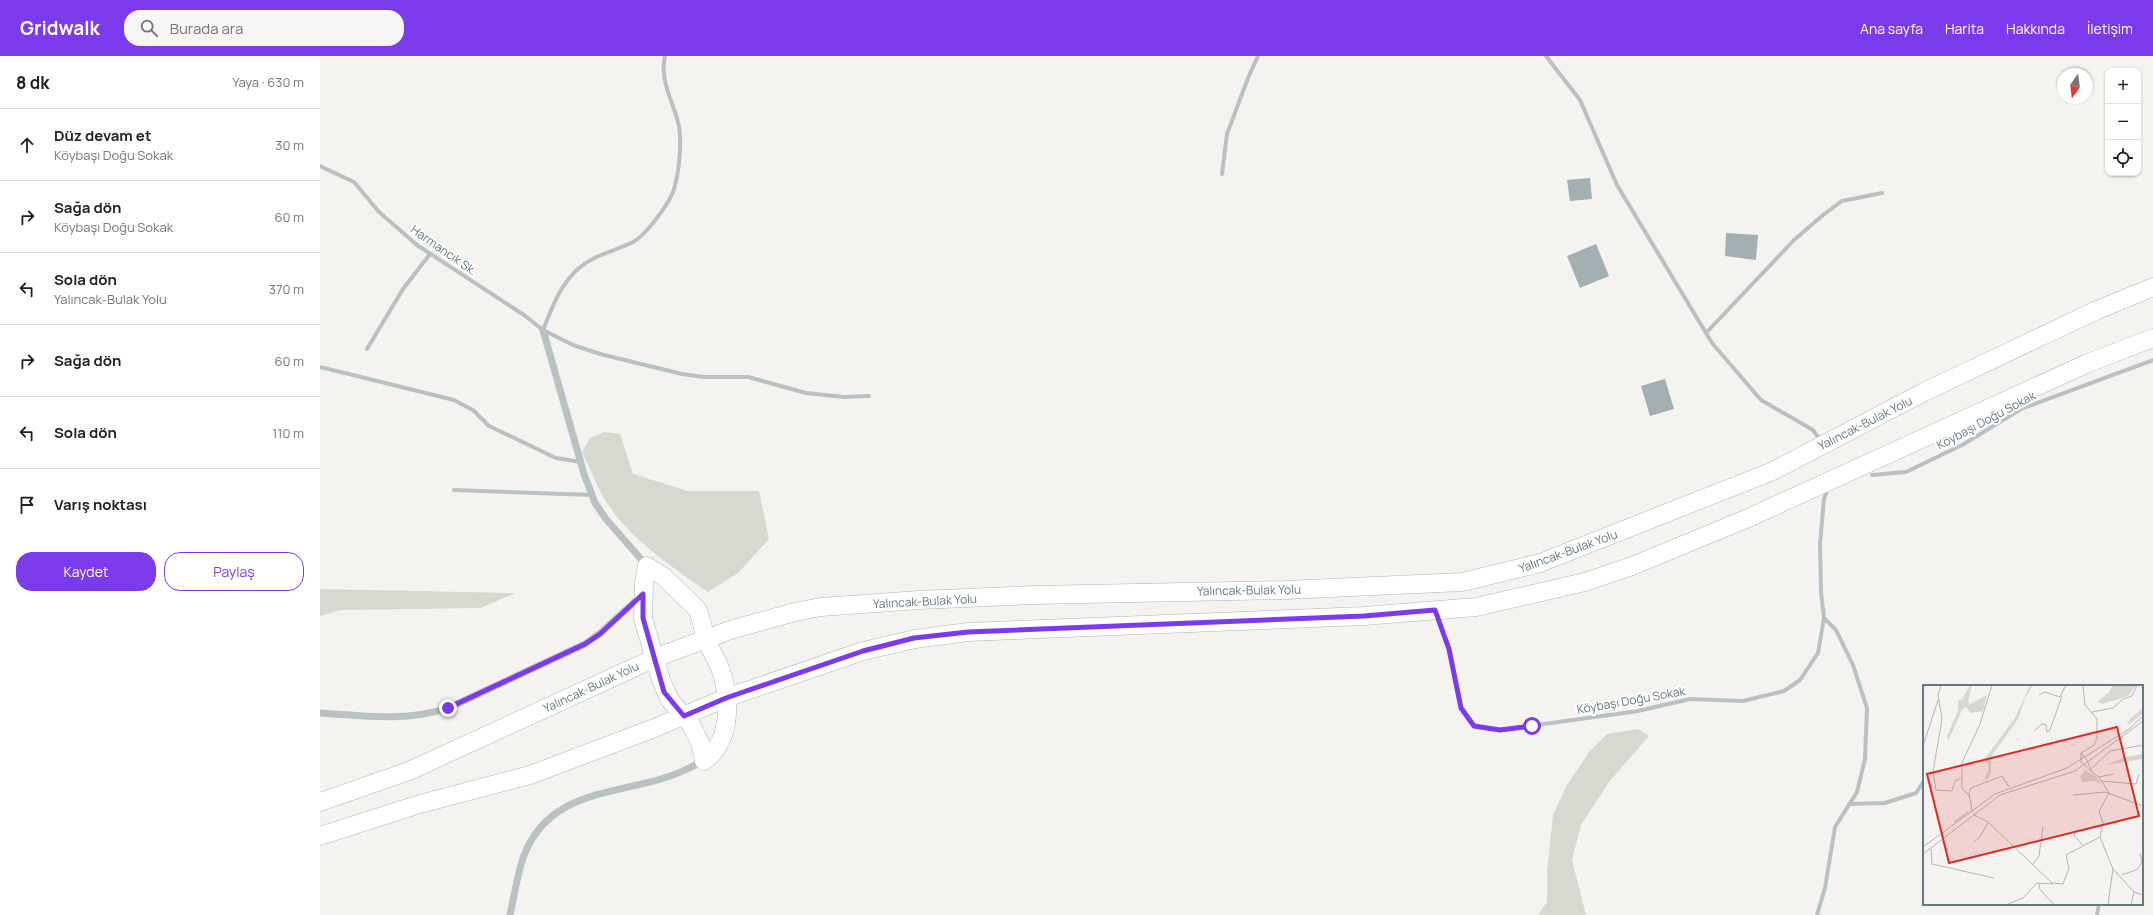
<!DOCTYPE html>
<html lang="tr">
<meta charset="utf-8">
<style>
:root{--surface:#fff;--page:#f6f6f6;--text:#202124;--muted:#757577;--line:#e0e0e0;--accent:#7c3aed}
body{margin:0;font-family:Manrope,sans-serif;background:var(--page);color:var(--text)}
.controls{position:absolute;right:12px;top:12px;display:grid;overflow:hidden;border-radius:8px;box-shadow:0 1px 3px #0004}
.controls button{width:36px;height:36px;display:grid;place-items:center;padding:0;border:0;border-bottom:1px solid var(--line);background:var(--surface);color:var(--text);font:20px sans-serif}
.compass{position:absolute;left:1737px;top:12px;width:36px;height:36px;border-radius:50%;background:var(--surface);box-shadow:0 1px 3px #0004;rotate:194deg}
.stop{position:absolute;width:12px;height:12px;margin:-9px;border:3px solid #7c3aed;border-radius:50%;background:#fff}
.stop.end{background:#7c3aed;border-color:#fff;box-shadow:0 1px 4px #0008}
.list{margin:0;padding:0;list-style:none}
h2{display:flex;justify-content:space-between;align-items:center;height:52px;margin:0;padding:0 16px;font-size:17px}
h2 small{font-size:13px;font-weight:400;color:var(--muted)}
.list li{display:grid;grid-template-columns:26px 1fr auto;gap:12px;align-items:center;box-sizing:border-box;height:72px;padding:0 16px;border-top:1px solid var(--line)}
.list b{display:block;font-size:15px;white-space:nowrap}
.list p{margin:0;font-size:13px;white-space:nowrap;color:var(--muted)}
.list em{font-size:13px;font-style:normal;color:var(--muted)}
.actions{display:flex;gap:8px;padding:12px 16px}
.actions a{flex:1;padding:9px 0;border:1px solid var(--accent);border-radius:16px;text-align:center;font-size:14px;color:var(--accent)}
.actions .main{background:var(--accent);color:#fff}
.icon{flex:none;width:22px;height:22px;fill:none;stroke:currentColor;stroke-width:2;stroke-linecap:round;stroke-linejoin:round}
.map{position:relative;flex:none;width:1833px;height:859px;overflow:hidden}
header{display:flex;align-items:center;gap:24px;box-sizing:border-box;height:56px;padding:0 20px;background:var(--accent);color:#fff}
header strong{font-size:19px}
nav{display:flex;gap:22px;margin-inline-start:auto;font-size:14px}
.search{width:280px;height:36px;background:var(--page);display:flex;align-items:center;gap:10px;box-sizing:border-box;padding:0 14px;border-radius:16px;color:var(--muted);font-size:15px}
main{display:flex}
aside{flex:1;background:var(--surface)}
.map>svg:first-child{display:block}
.green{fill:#d5d9cf}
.building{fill:#a3afb2}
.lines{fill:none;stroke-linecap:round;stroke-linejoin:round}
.secondary-casing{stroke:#adb5b7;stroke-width:19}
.minor{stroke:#bac1c3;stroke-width:4}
.tertiary{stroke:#bac1c3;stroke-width:7}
.secondary{stroke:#fff;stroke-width:18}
.route{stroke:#7c3aed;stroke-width:5}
.labels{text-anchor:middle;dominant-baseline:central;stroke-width:4;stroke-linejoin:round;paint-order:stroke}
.street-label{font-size:12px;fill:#637a81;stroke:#fff}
.inset-road{fill:none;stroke:#adb8ba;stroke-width:1}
.view{fill:#e12923;fill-opacity:0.15;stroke:#e12923;stroke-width:2}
.inset-edge{fill:none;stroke:#637a81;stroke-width:2}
</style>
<header>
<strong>Gridwalk</strong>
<div class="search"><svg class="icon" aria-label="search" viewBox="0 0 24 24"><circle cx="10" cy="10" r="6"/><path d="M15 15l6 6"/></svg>Burada ara</div>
<nav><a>Ana sayfa</a><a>Harita</a><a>Hakkında</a><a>İletişim</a></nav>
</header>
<main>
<aside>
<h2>8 dk<small>Yaya · 630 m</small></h2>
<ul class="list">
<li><svg class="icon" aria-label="ahead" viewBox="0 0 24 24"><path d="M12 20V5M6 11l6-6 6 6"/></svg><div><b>Düz devam et</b><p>Köybaşı Doğu Sokak</p></div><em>30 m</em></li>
<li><svg class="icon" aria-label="right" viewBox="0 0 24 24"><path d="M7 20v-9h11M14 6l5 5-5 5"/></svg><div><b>Sağa dön</b><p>Köybaşı Doğu Sokak</p></div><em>60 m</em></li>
<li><svg class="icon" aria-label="left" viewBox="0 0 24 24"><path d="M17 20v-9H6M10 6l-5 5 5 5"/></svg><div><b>Sola dön</b><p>Yalıncak-Bulak Yolu</p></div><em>370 m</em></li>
<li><svg class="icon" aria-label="right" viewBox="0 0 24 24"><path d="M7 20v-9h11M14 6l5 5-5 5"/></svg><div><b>Sağa dön</b></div><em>60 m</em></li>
<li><svg class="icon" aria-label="left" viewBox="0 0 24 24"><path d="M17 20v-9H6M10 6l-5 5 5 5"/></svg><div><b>Sola dön</b></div><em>110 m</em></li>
<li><svg class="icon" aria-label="arrive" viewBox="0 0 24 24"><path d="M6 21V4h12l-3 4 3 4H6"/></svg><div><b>Varış noktası</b></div></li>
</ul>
<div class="actions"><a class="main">Kaydet</a><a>Paylaş</a></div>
</aside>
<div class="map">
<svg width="1833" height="859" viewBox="0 0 1833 859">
<rect width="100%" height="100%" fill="#f4f3f0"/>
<path class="green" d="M284,376L300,378L313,418L368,435H439L449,483L418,517L388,536C352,511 314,486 289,450C278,435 271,413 262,396L270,382Z
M0,533L196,537L160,552L21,554L0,560Z
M1318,673L1329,680L1289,726L1261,769L1252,804L1266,859H1218L1227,846V817L1233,759L1247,729L1269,696L1287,678Z"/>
<path class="building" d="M1270,122L1272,143L1250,145L1247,124Z
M1406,177L1438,179L1436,204L1405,200Z
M1276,188L1289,220L1260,232L1247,200Z
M1345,323L1354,353L1330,360L1321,330Z"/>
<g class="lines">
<g class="secondary-casing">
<path id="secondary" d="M327,510L344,521L377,553C382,562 382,572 386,582C389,592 396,602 400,612C411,642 412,685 384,705L381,689L372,670L350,644L341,624L323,562L324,526Z
M0,746L89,715L335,602L410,574L475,556L501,551L599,544L714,539L966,534L1142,526L1220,507L1453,415L1604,336L1775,255L1833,231
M0,780L100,748L210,719L332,673L406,642L543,595L595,583L648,576L1044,560L1156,551L1265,526L1312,510L1426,463L1768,307L1833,282"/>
</g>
<path class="minor" d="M1226,0L1260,44L1297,129L1392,287L1441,344L1493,374L1501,385
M0,110L34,126L59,156L97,189L204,259L223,274L253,289L280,298L362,318L384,321H428L486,337L524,341L549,340
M902,118L907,78L928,22L938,0
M223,274C233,250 239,230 259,212C276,198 295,195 313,186C325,180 348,149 353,136C359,119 362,88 359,70C354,47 339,25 345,0
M1386,277L1474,184L1503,159L1522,145L1562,137
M47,293L83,233L110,198
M0,311L134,344L153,354L169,370L236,402L261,406
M1552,419L1586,416L1644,388L1701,353L1833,304
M134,434L272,439
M1116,558L1129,593L1141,652L1154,670L1181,674L1318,655L1370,643L1423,645L1464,635L1480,624L1498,597L1504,562L1501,536L1500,488L1504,443L1508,432
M1529,748L1565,747L1596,737L1604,725
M1497,859L1505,832L1515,771L1537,736L1545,703L1547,652L1533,609L1516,574L1504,562
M1777,859L1779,848"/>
<path class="tertiary" d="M223,274L264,418L275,447L286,463L327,510
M0,657C44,660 86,666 128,652L265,588L280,577L321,540
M190,859C194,841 197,820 203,802C226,738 286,739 341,723C356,719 370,712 383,705"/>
<use href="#secondary" class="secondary"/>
</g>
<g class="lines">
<path class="route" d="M128,652L265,588L280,578L323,538V562L344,636L364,660L406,642L543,595L594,582L648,576L1044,560L1115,554L1129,593L1141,652L1154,670L1180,674L1212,670"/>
</g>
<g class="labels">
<g class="street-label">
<text transform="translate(124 194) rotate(35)">Harmancık Sk.</text>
<text transform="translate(1666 364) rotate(-28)">Köybaşı Doğu Sokak</text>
<text transform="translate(1545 367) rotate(-27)">Yalıncak-Bulak Yolu</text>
<text transform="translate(1248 495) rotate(-20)">Yalıncak-Bulak Yolu</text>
<text transform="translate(929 534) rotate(-1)">Yalıncak-Bulak Yolu</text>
<text transform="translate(605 545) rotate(-3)">Yalıncak-Bulak Yolu</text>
<text transform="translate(271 631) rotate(-25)">Yalıncak-Bulak Yolu</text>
<text transform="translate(1311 644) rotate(-10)">Köybaşı Doğu Sokak</text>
</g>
</g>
<g transform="translate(1603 629)">
<rect width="220" height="220" fill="#f4f3f0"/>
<path d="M47,0H49L45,17L47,19L64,10L60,26L48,28L43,22L39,25L25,56L24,51L35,26V15H39ZM107,0H110L102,13L95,34L68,72V88L65,94L61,95L66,84L63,72L92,33ZM190,0H213L205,11L179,19L174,17L186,7ZM220,23V28L204,41L207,34ZM220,69V74L182,80L203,72ZM162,85L174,92L178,98L175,99L173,96L159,97L157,92Z" fill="#d5d9cf"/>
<path class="inset-road" d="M18,0L15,10L19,34L10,87L13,105L29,106L32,96L38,93M116,10L122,7L137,12L143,0M169,27L190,23L200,14L209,11L214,0M111,46L119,39L123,40L124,47L127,45L139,11M0,61L15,15M158,68L171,60L174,53V34L162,20L160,0M158,68V77L169,87M158,68L164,75L169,87M169,83L187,66L220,60M176,92L191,89M178,96L213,99L216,89M150,110L182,107L220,121M46,111L39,103V78L57,39L69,0M49,126L46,108L48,103L79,91L86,102M51,130L65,137L129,198L140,199L146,183L143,170L177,152L180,138L176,126L186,108L176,92L169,87M31,137L45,127M152,148L151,151L160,160M177,152L190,184L211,207L220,210M51,157L56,153L65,138M0,162L72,109L144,83L206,44L220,31M8,164L9,179L71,193M0,169L77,110L152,86L220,36M110,179L116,171L120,142M199,190L215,184L219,177L217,168M117,198L116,203L131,220M185,219L190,184M83,220L100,213L114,198L130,199M208,220L211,207"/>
<path class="view" d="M194,42L216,131L26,178L4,89Z"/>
<rect width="220" height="220" class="inset-edge"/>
</g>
</svg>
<div class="controls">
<button>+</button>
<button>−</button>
<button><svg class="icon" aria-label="locate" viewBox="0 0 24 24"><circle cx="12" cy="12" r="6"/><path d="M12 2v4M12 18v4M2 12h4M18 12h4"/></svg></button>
</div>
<svg class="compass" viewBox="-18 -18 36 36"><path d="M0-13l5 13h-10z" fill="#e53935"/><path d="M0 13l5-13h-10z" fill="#757577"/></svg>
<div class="stop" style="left:1212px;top:670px"></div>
<div class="stop end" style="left:128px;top:652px"></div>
</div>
</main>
